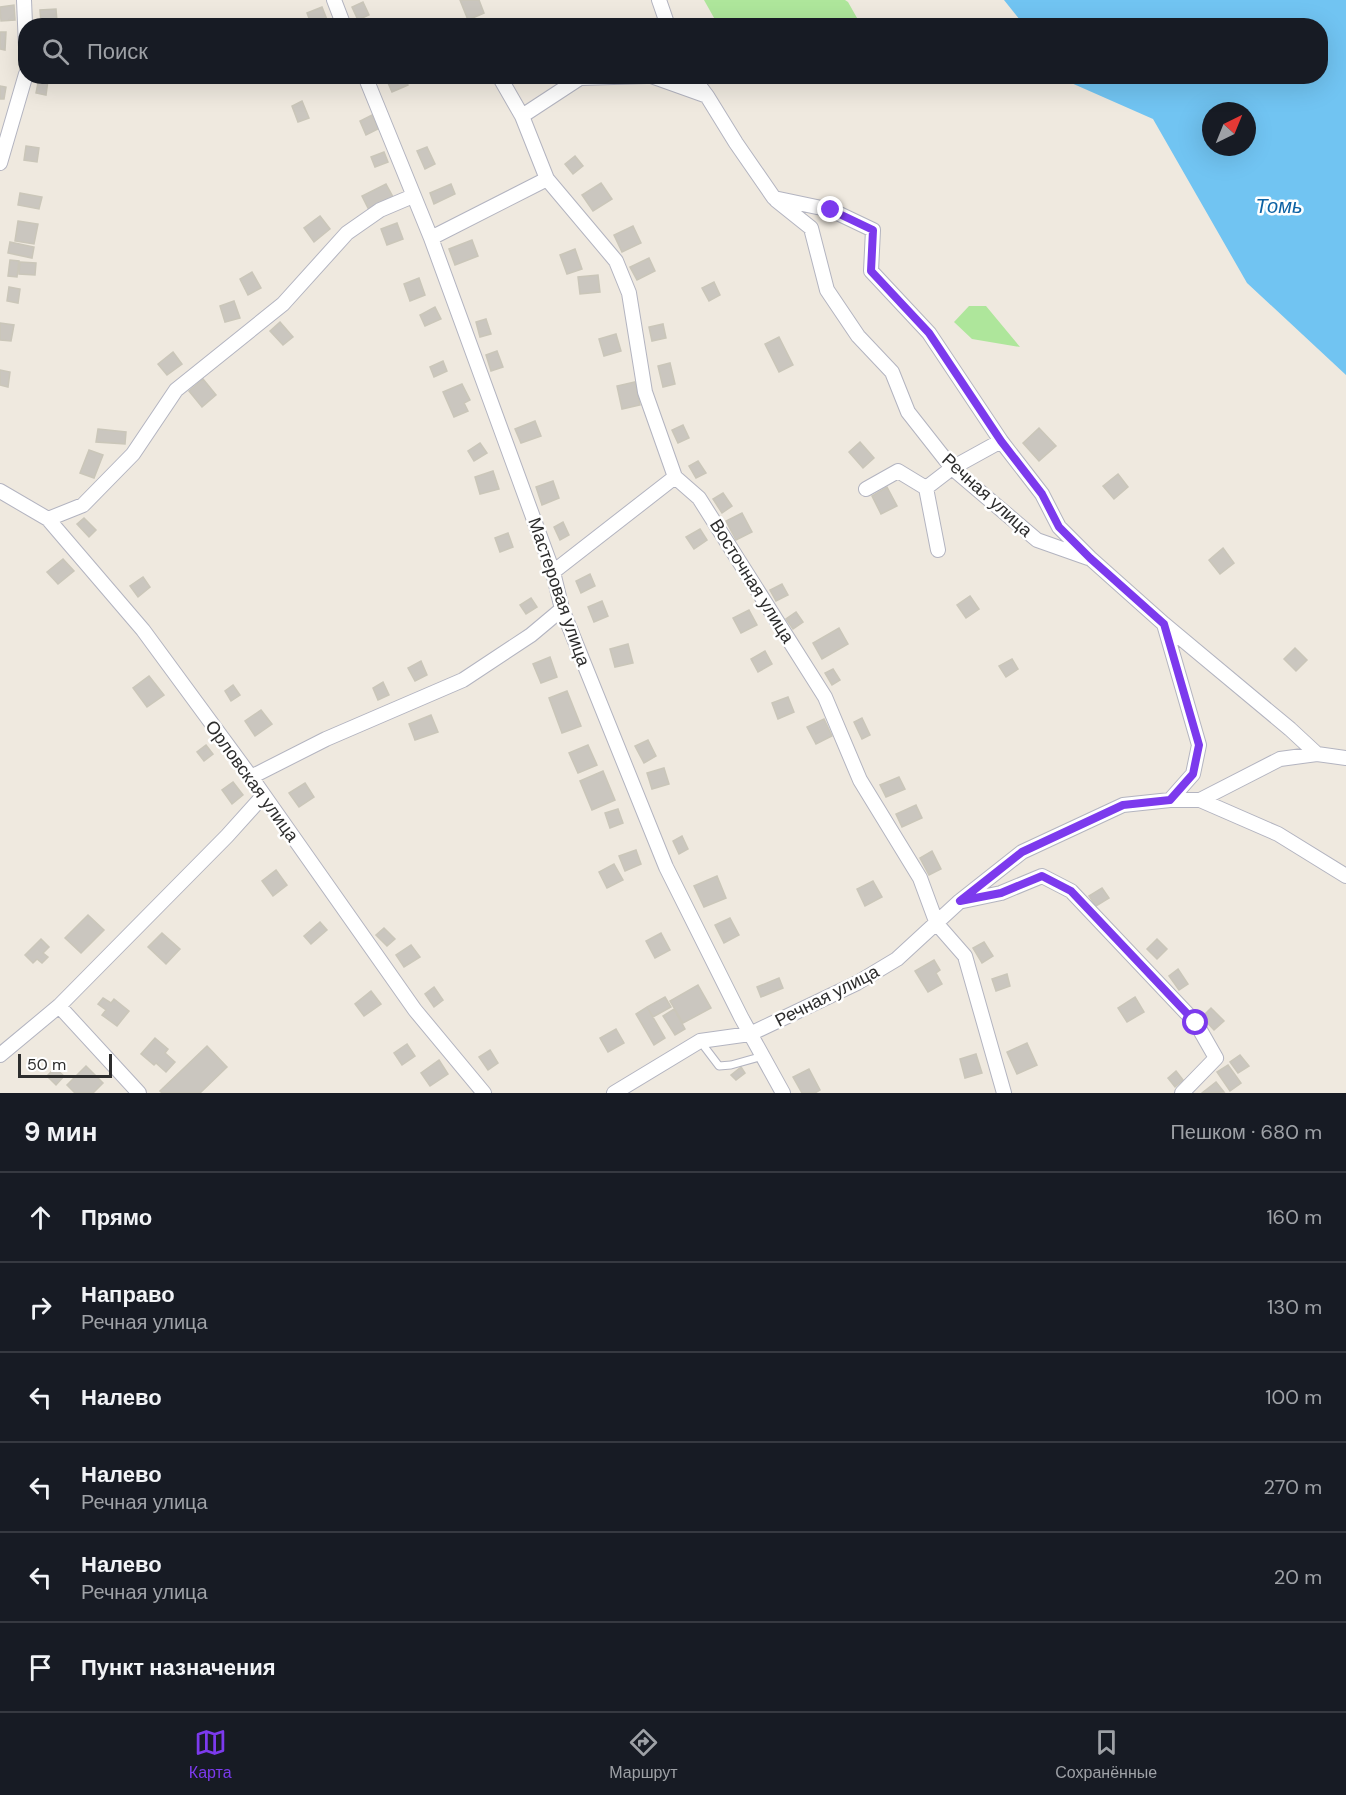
<!DOCTYPE html>
<html lang="ru">
<meta charset="utf-8">
<style>
:root{--surface:#171b24;--page:#20242c;--text:#f1f3f6;--muted:#9ea1a6;--line:#363941;--accent:#7c3aed}
body{margin:0;font-family:"DM Sans",sans-serif;background:var(--page);color:var(--text)}
.compass{position:absolute;left:1202px;top:102px;width:54px;height:54px;border-radius:50%;background:var(--surface);box-shadow:0 6px 24px #0002;rotate:43deg}
.scale{position:absolute;left:18px;bottom:15px;width:94px;box-sizing:border-box;padding-left:6px;border:3px solid #2d2d2d;border-top:0;font-size:16px;line-height:21px;white-space:nowrap;color:#2d2d2d;-webkit-text-stroke:4px #fff;paint-order:stroke}
.stop{position:absolute;width:18px;height:18px;margin:-14px;border:4px solid #7c3aed;border-radius:50%;background:#fff}
.stop.end{background:#7c3aed;border-color:#fff;box-shadow:0 2px 6px #0008}
.list{margin:0;padding:0;list-style:none}
h2{display:flex;justify-content:space-between;align-items:center;height:78px;margin:0;padding:0 24px;font-size:26px}
h2 small{font-size:20px;font-weight:400;color:var(--muted)}
.list li{display:grid;grid-template-columns:39px 1fr auto;gap:18px;align-items:center;box-sizing:border-box;height:90px;padding:0 24px;border-top:2px solid var(--line)}
.list b{display:block;font-size:22px;white-space:nowrap}
.list p{margin:0;font-size:20px;white-space:nowrap;color:var(--muted)}
.list em{font-size:20px;font-style:normal;color:var(--muted)}
.icon{flex:none;width:33px;height:33px;fill:none;stroke:currentColor;stroke-width:2;stroke-linecap:round;stroke-linejoin:round}
.map{position:relative;flex:none;width:1346px;height:1093px;overflow:hidden}
.search{position:absolute;background:var(--surface);box-shadow:0 6px 24px #0002;left:18px;right:18px;top:18px;height:66px;display:flex;align-items:center;gap:15px;box-sizing:border-box;padding:0 21px;border-radius:24px;color:var(--muted);font-size:22px}
.sheet{height:618px;background:var(--surface)}
nav{display:flex;justify-content:space-around;align-items:center;box-sizing:border-box;height:84px;border-top:2px solid var(--line);background:var(--surface);font-size:16px;color:var(--muted)}
nav a{display:grid;justify-items:center;gap:3px}
nav .on{color:var(--accent)}
.map>svg:first-child{display:block}
.green{fill:#aee69b}
.water{fill:#71c4f2;fill-rule:evenodd}
.building{fill:#cac6bf;stroke:#cac6b9;stroke-width:1.5}
.lines{fill:none;stroke-linecap:round;stroke-linejoin:round}
.service-casing{stroke:#b3b4c0;stroke-width:9}
.minor-casing{stroke:#b3b4c0;stroke-width:16}
.service{stroke:#fff;stroke-width:7}
.minor{stroke:#fff;stroke-width:14}
.route{stroke:#7c3aed;stroke-width:8}
.labels{text-anchor:middle;dominant-baseline:central;stroke-width:5;stroke-linejoin:round;paint-order:stroke}
.street-label{font-size:18px;fill:#2d2d2d;stroke:#fff}
.water-label{font-size:20px;font-style:italic;fill:#0b61a3;stroke:#fff}
</style>
<div class="map">
<svg width="1346" height="1093" viewBox="0 0 1346 1093">
<rect width="100%" height="100%" fill="#efe9df"/>
<path class="green" d="M704,0H845L848,2L861,25H718Z
M969,306H986L1020,347L972,339L954,322Z"/>
<path class="water" d="M1004,0H1346V375L1247,283L1153,119L1069,82L1065,77L1320,76V26L1024,25ZM1211,111H1247V147H1211Z"/>
<path class="building" d="M460,0H479L484,13L468,20Z
M363,2L369,15L358,20L352,7Z
M14,5L15,20L1,21L0,7Z
M322,7L328,22L318,26H312L307,13Z
M56,9L57,22L41,23L40,10Z
M523,19L525,26H511L510,23Z
M0,32H6L5,50L0,49Z
M385,76H405L408,85L392,92Z
M39,78L48,80L46,95L36,93Z
M0,86L6,87L4,99H0Z
M302,101L309,118L298,122L292,106Z
M372,115L378,129L366,135L360,121Z
M26,146L39,148L37,162L24,160Z
M427,147L435,164L425,169L417,151Z
M384,152L388,162L375,167L371,157Z
M575,156L583,166L573,174L565,164Z
M601,183L612,199L593,211L582,195Z
M386,184L393,197L369,210L362,196Z
M451,184L455,194L434,204L430,193Z
M20,193L42,197L39,209L18,205Z
M320,216L330,229L314,242L304,228Z
M18,221L38,224L34,244L15,241Z
M397,223L403,239L387,245L381,229Z
M633,226L641,243L622,252L614,235Z
M472,240L478,256L455,265L449,249Z
M10,242L34,247L32,258L8,253Z
M575,249L582,269L567,274L560,255Z
M649,258L655,271L637,280L630,267Z
M10,260L19,261L17,277L8,276Z
M20,262L36,263L35,275L19,274Z
M252,272L261,288L248,295L240,279Z
M598,275L600,292L580,294L578,277Z
M419,278L425,295L410,301L404,284Z
M714,282L720,295L709,301L702,288Z
M9,287L20,289L18,303L7,301Z
M234,301L240,318L225,322L220,306Z
M435,307L441,319L425,326L420,315Z
M486,319L491,334L480,337L476,322Z
M280,322L293,337L283,345L270,331Z
M0,323L14,325L11,341L0,340Z
M663,324L666,338L652,341L649,327Z
M616,334L621,351L604,356L599,339Z
M779,337L793,365L779,372L765,344Z
M497,351L503,367L491,371L486,355Z
M173,352L182,364L167,375L158,364Z
M443,361L447,371L434,377L430,367Z
M670,363L675,384L663,387L658,366Z
M0,370L10,372L8,387L0,385Z
M203,379L216,395L202,407L189,391Z
M635,382L640,405L622,409L617,386Z
M462,384L470,400L464,403L468,411L454,417L443,392Z
M535,421L541,436L521,443L515,429Z
M683,425L689,438L678,443L672,430Z
M1039,428L1056,446L1039,461L1023,443Z
M98,429L126,432L125,444L96,442Z
M860,442L874,458L863,468L849,452Z
M480,443L487,453L474,461L468,451Z
M89,450L103,455L94,478L80,473Z
M698,461L706,473L696,478L689,466Z
M493,471L499,489L480,494L475,477Z
M1118,474L1128,487L1114,499L1103,486Z
M553,481L559,498L542,505L536,487Z
M887,487L897,506L881,514L872,496Z
M723,493L732,506L722,513L713,499Z
M742,513L752,532L736,540L726,521Z
M84,518L96,530L89,537L77,524Z
M563,522L569,535L560,540L554,527Z
M700,529L707,540L694,549L686,537Z
M508,533L513,547L500,552L495,538Z
M1223,548L1234,563L1220,574L1209,560Z
M63,559L74,571L58,584L47,572Z
M590,574L595,586L581,593L576,581Z
M143,577L150,587L138,597L130,586Z
M782,584L788,595L776,601L770,590Z
M970,596L979,609L966,618L957,605Z
M531,598L537,607L526,614L520,605Z
M602,601L608,616L594,622L588,607Z
M749,610L757,625L741,633L733,618Z
M796,612L803,622L793,629L786,619Z
M839,628L848,644L822,659L813,643Z
M628,644L633,663L615,667L610,649Z
M1295,648L1307,660L1296,671L1284,659Z
M765,651L772,664L758,672L751,659Z
M550,657L557,677L541,683L533,664Z
M1012,659L1018,669L1006,677L999,666Z
M421,661L427,675L415,681L408,668Z
M833,669L840,680L832,685L825,673Z
M149,676L164,695L147,707L133,688Z
M383,682L389,695L378,700L373,688Z
M233,685L240,695L231,701L225,691Z
M567,691L581,726L562,733L549,698Z
M788,697L794,712L778,719L772,703Z
M261,710L272,724L255,736L245,721Z
M431,715L438,732L415,740L409,724Z
M862,718L870,735L862,739L854,722Z
M824,719L832,736L816,744L807,727Z
M648,740L656,756L644,763L635,746Z
M206,745L213,754L204,761L197,752Z
M588,745L597,765L578,773L569,753Z
M664,768L669,784L652,789L647,773Z
M603,771L615,800L592,810L580,781Z
M899,777L905,789L886,797L880,785Z
M233,782L243,795L232,804L222,790Z
M305,783L314,797L299,807L289,793Z
M916,805L922,818L902,827L896,814Z
M618,809L623,823L610,828L605,813Z
M682,836L688,849L679,854L673,841Z
M636,850L641,864L625,871L619,856Z
M932,851L941,869L929,875L920,858Z
M614,864L623,880L607,888L599,872Z
M276,870L287,885L273,896L262,881Z
M717,876L726,898L704,907L694,886Z
M873,881L882,897L865,906L857,889Z
M1102,888L1109,898L1096,906L1089,896Z
M88,915L104,930L81,953L65,938Z
M730,918L739,935L724,943L715,925Z
M320,922L327,930L311,944L304,936Z
M384,928L395,939L387,946L376,935Z
M162,933L180,949L166,964L148,947Z
M661,933L670,950L655,958L646,941Z
M41,939L49,947L43,953L48,957L42,963L37,959L33,963L25,955Z
M1157,939L1167,949L1157,959L1147,949Z
M984,942L993,956L982,963L973,948Z
M411,945L420,957L404,967L396,955Z
M934,960L940,970L936,973L942,984L928,992L915,971Z
M1178,969L1188,984L1179,990L1169,976Z
M1007,974L1010,986L996,991L992,979Z
M779,978L783,988L761,997L757,987Z
M698,985L711,1008L683,1023L670,1001Z
M434,987L443,1000L434,1007L425,994Z
M371,991L381,1004L364,1016L355,1004Z
M665,997L671,1007L653,1017L647,1007Z
M1135,997L1144,1012L1127,1022L1118,1008Z
M103,998L111,1003L114,999L129,1011L117,1026L102,1015L106,1010L98,1004Z
M647,1007L665,1038L654,1045L636,1014Z
M1211,1008L1224,1021L1214,1030L1202,1017Z
M674,1009L685,1029L675,1035L663,1016Z
M616,1029L624,1043L608,1052L600,1038Z
M155,1038L168,1049L165,1053L175,1062L166,1072L156,1063L154,1065L141,1054Z
M1027,1043L1037,1065L1017,1074L1007,1052Z
M407,1044L415,1056L402,1065L394,1053Z
M207,1046L227,1067L200,1093H162L160,1091Z
M490,1050L498,1063L488,1070L479,1057Z
M976,1054L982,1073L965,1078L960,1059Z
M1240,1055L1249,1066L1238,1073L1230,1062Z
M439,1060L448,1074L430,1086L421,1073Z
M1228,1065L1241,1083L1230,1091L1217,1072Z
M86,1066L103,1083L93,1093H75L67,1085Z
M741,1067L745,1073L736,1080L731,1075Z
M55,1068L64,1076L56,1085L47,1076Z
M809,1069L820,1090L815,1093H802L793,1077Z
M1176,1071L1183,1080L1175,1087L1168,1078Z
M1216,1082L1224,1092L1202,1093Z"/>
<g class="lines">
<g class="service-casing">
<path id="service" d="M700,1041L719,1066L731,1065L763,1056"/>
</g>
<g class="minor-casing">
<path id="minor" d="M24,0L26,47
M334,0L344,26
M659,0L668,26
M365,76L431,238L553,572L562,609L666,867L741,1017L783,1093
M499,76L522,116L547,179L616,261L629,293L645,392L675,477L699,498L825,697L860,780L920,878L937,924L965,956L1004,1093
M651,76L707,96
M692,76L707,96L736,143L774,198L831,210L873,230L871,271L929,333L1001,441L1042,494L1059,527L1090,558L1164,624L1290,729L1317,754
M522,116L580,78L647,76
M0,163L26,74
M776,200L811,228L827,290L858,336L892,372L908,412L952,468L1037,540L1088,558
M431,238L547,179
M926,488L938,550
M866,489L898,471L926,488L952,468L1001,441
M0,491L48,519L143,630L251,777L415,1010L484,1093
M48,519L83,505L133,454L176,390L283,304L347,233L380,210L413,196
M553,572L675,477
M1164,624L1199,745L1193,774L1170,800
M251,777L326,739L463,680L531,635L562,609
M1200,800L1280,759L1317,754L1346,758
M963,901L1001,893L1042,876L1071,891L1196,1023L1216,1058L1182,1093
M59,1006L139,1093
M0,1055L59,1006L227,836L263,796
M614,1093L700,1041L750,1034L857,983L897,959L960,901L1022,852L1123,805L1170,800H1200L1278,834L1346,876"/>
</g>
<use href="#service" class="service"/>
<use href="#minor" class="minor"/>
</g>
<g class="lines">
<path class="route" d="M831,210L873,230L871,271L929,333L1001,441L1042,494L1059,527L1090,558L1164,624L1199,745L1193,774L1170,800L1123,805L1022,852L960,901L1001,893L1042,876L1071,891L1196,1023"/>
</g>
<g class="labels">
<g class="street-label">
<text transform="translate(987 495) rotate(42)">Речная улица</text>
<text transform="translate(752 581) rotate(58)">Восточная улица</text>
<text transform="translate(559 592) rotate(71)">Мастеровая улица</text>
<text transform="translate(252 781) rotate(54)">Орловская улица</text>
<text transform="translate(827 996) rotate(-27)">Речная улица</text>
</g>
<g class="water-label">
<text x="1279" y="206">Томь</text>
</g>
</g>
</svg>
<svg class="compass" viewBox="-18 -18 36 36"><path d="M0-13l5 13h-10z" fill="#e53935"/><path d="M0 13l5-13h-10z" fill="#9ea1a6"/></svg>
<div class="scale">50 m</div>
<div class="stop" style="left:1196px;top:1023px"></div>
<div class="stop end" style="left:831px;top:210px"></div>
<div class="search"><svg class="icon" aria-label="search" viewBox="0 0 24 24"><circle cx="10" cy="10" r="6"/><path d="M15 15l6 6"/></svg>Поиск</div>
</div>
<section class="sheet">
<h2>9 мин<small>Пешком · 680 m</small></h2>
<ul class="list">
<li><svg class="icon" aria-label="ahead" viewBox="0 0 24 24"><path d="M12 20V5M6 11l6-6 6 6"/></svg><div><b>Прямо</b></div><em>160 m</em></li>
<li><svg class="icon" aria-label="right" viewBox="0 0 24 24"><path d="M7 20v-9h11M14 6l5 5-5 5"/></svg><div><b>Направо</b><p>Речная улица</p></div><em>130 m</em></li>
<li><svg class="icon" aria-label="left" viewBox="0 0 24 24"><path d="M17 20v-9H6M10 6l-5 5 5 5"/></svg><div><b>Налево</b></div><em>100 m</em></li>
<li><svg class="icon" aria-label="left" viewBox="0 0 24 24"><path d="M17 20v-9H6M10 6l-5 5 5 5"/></svg><div><b>Налево</b><p>Речная улица</p></div><em>270 m</em></li>
<li><svg class="icon" aria-label="left" viewBox="0 0 24 24"><path d="M17 20v-9H6M10 6l-5 5 5 5"/></svg><div><b>Налево</b><p>Речная улица</p></div><em>20 m</em></li>
<li><svg class="icon" aria-label="arrive" viewBox="0 0 24 24"><path d="M6 21V4h12l-3 4 3 4H6"/></svg><div><b>Пункт назначения</b></div></li>
</ul>
</section>
<nav>
<a class="on"><svg class="icon" aria-label="map" viewBox="0 0 24 24"><path d="M3 6l6-2 6 2 6-2v14l-6 2-6-2-6 2zM9 4v14M15 6v14"/></svg>Карта</a>
<a><svg class="icon" aria-label="directions" viewBox="0 0 24 24"><path d="M12 3l9 9-9 9-9-9zM9 14v-3h6M13 9l2 2-2 2"/></svg>Маршрут</a>
<a><svg class="icon" aria-label="saved" viewBox="0 0 24 24"><path d="M7 4h10v16l-5-4-5 4z"/></svg>Сохранённые</a>
</nav>
